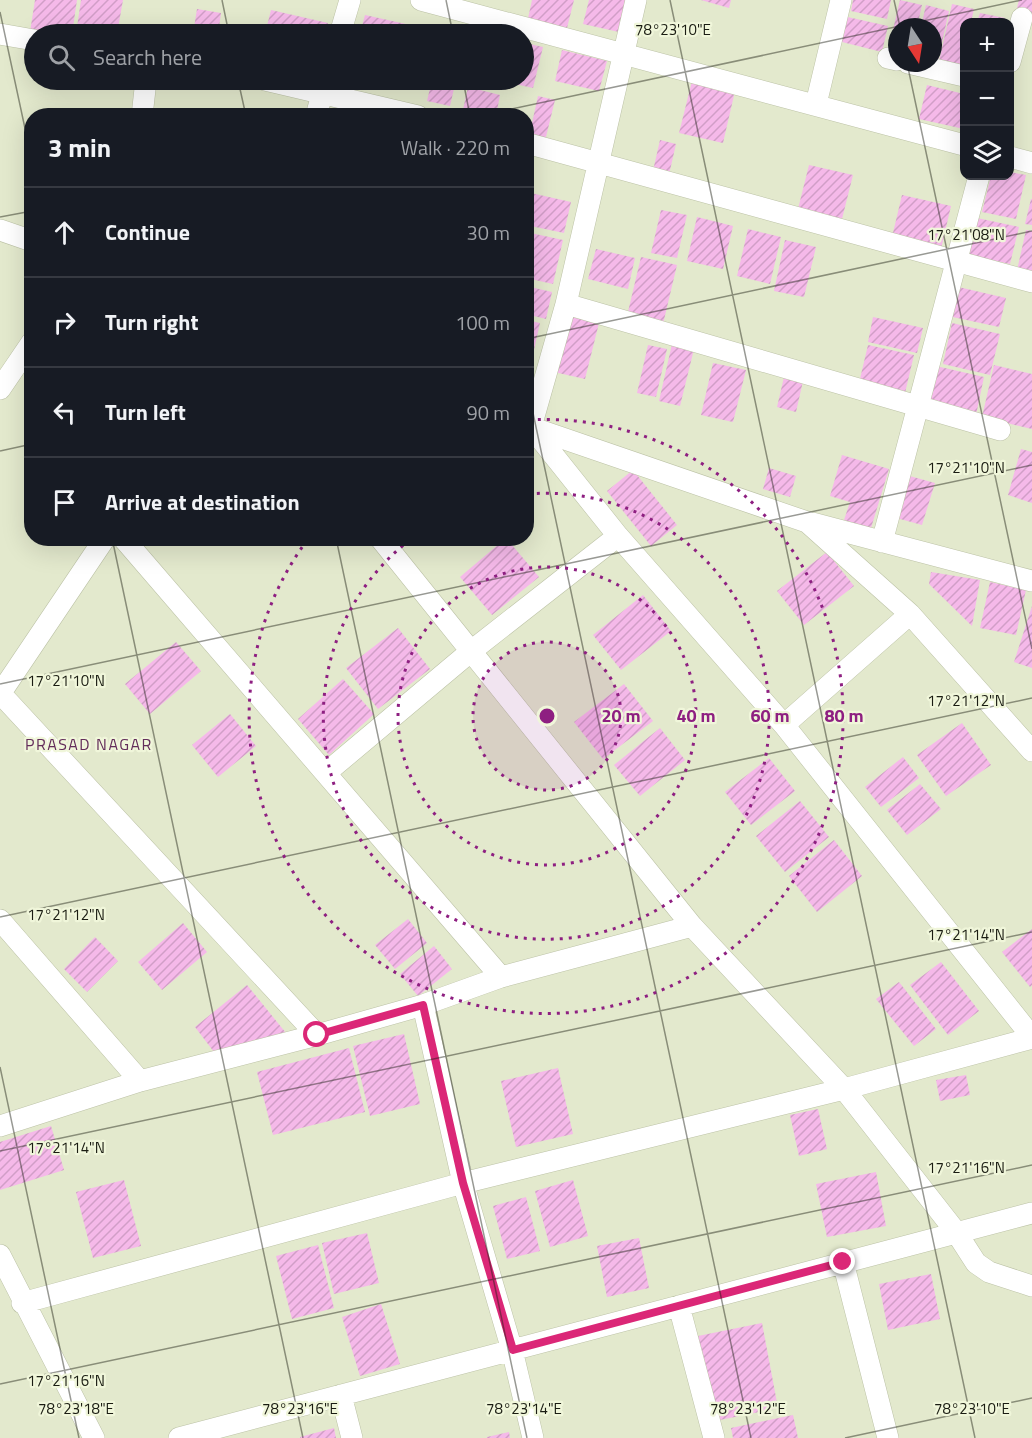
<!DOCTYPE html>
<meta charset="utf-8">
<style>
:root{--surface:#171b24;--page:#242831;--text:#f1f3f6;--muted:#9ea1a6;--line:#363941}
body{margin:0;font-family:"Titillium Web",sans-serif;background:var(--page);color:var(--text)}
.controls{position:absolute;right:18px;top:18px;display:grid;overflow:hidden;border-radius:12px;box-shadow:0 6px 24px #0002}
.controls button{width:54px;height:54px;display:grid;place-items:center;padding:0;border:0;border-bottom:2px solid var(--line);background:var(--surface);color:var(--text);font:30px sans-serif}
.compass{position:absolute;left:888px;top:18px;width:54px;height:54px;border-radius:50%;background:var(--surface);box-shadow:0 6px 24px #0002;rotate:168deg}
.stop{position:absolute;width:18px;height:18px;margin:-14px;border:4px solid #db2777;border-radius:50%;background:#fff}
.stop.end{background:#db2777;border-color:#fff;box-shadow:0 2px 6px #0008}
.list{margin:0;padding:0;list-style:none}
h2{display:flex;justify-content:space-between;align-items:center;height:78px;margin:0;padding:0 24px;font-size:26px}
h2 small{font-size:20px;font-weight:400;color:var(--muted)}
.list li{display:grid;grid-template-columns:39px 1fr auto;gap:18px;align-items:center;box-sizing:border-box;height:90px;padding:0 24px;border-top:2px solid var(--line)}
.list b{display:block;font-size:22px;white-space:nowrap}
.list em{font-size:20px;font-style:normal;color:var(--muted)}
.icon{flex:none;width:33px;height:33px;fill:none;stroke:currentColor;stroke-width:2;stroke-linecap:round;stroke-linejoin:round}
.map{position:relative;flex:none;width:1032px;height:1438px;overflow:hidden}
.search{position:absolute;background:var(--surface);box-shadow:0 6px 24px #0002;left:24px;top:24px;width:510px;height:66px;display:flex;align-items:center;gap:15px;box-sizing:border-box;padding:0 21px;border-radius:33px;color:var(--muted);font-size:22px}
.panel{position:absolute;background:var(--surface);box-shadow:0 6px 24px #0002;left:24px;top:108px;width:510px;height:438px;border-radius:24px}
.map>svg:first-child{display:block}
.building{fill:url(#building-hatch)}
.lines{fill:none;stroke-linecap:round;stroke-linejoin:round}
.minor-casing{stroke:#bcc2a6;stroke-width:22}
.minor{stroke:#fff;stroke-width:21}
.route{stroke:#db2777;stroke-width:8}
.ticks{fill:none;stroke:#1a1c12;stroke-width:1.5;stroke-opacity:0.45}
.ring{fill:none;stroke:#8e1f81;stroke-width:3;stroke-dasharray:3 6}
.labels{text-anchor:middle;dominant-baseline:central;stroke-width:4.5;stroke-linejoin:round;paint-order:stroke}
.neighbourhood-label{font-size:16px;letter-spacing:1.5px;fill:#632d5a;stroke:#f0f6da}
.ticks-label{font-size:15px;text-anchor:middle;fill:#1a1c12;stroke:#f0f6da;stroke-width:4.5;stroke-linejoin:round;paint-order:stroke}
.centre{fill:#8e1f81;stroke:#f0f6da;stroke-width:3}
.ring-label{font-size:18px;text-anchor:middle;font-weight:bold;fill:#8e1f81;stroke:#f0f6da;stroke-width:4.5;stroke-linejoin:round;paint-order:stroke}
</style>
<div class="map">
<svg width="1032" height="1438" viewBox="0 0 1032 1438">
<defs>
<pattern id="building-hatch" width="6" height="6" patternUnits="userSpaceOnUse" patternTransform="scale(1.5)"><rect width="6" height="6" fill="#f5b9e9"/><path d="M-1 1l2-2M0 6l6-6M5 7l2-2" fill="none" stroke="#d19ec7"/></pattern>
</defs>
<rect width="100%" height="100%" fill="#e3e9cd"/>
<path class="building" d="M35,0H77L72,34L30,32Z
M81,0H123L117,34H76Z
M532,0H574L566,32L527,23Z
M589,0H627L619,32L583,24Z
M701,0H731L729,8Z
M853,0H891L887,19L851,11Z
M900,0L922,5L917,27H897V53L888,51Z
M1019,0H1032V13L1017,8Z
M952,4L974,9L971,22H964V49L961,66L939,61Z
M926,5L949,11L937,65L933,64V27H921Z
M197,9L221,13L218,34H193Z
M271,10L328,23L325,34H265Z
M980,13L1005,18L1004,22H977Z
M365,15L433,30L432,34H360Z
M843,16L888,26L882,52L838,41Z
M525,43L543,47L533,88L515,84L517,80H524Z
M562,50L607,61L599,91L555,81Z
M432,80H456L450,106L427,101Z
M692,81L735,91L723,143L679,133Z
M927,85L964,94V129L919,119Z
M468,87L500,95L496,116L462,114Z
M538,96L555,100L544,145L528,141Z
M660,140L676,144L668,179L652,175Z
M809,165L853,175L840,227L796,217Z
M1010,172L1026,175L1016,219L982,212L991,176H1010Z
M531,193L571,202L564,233L526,225Z
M902,195L951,206L941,249L892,237Z
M1031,199H1032V225L1025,224Z
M661,210L687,215L677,258L651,253Z
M697,217L733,226L723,269L687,261Z
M977,218L1019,227L1010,264L968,255Z
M748,229L781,237L770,284L737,276Z
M1026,230L1032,231V279L1016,275Z
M526,232L563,240L553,284L526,278Z
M785,240L816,247L804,297L774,291Z
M596,249L635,258L628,289L588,279Z
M641,257L677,265L663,324L627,316Z
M526,286L552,292L546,319L526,314Z
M954,286L1006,298L999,327L948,316Z
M567,316L599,323L585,379L554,372Z
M873,317L923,328L917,353L868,342Z
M526,320L540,323L534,350L526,348Z
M952,323L1000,334L990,375L943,364Z
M672,344L694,349L680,406L659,401Z
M648,345L667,349L656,397L637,393Z
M868,345L914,355L905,393L859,383Z
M526,352L534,354L527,383H526Z
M713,363L746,370L733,422L701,415Z
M994,365L1032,374V429L982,417Z
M936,366L984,377L976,415L927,403Z
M784,377L803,381L796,412L777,407Z
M1021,449L1032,452V503L1008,495Z
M842,455L889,469L871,528L844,520L850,502L830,496Z
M769,468L796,476L790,497L763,489Z
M633,470L677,525L651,546L607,491Z
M906,475L935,483L922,525L893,517Z
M506,538L539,577L492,615L460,577Z
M827,552L854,586L804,625L777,591Z
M931,572L980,580L972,626L929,584Z
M990,582L1026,590L1016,635L980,628Z
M643,595L671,631L621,670L593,635Z
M1032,606V668L1014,662Z
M398,628L430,669L378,709L346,668Z
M176,642L201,671L150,714L125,684Z
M343,679L374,714L329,755L298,719Z
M624,684L653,721L603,759L574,722Z
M230,714L256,746L218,777L192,745Z
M962,723L991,765L946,796L917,755Z
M660,728L685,760L640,796L614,765Z
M903,757L919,778L881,807L865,787Z
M769,758L795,791L751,825L725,792Z
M920,784L941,809L907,835L887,810Z
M800,801L829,837L785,872L756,836Z
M834,840L862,876L817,912L789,876Z
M408,919L427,943L395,969L375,945Z
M183,923L207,952L162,990L138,962Z
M1032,929V985L1030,987L1002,952Z
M95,937L118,961L87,992L64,969Z
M434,946L452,969L418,996L400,974Z
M941,962L979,1011L948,1035L910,985Z
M899,982L936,1029L914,1046L876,999Z
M247,985L286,1033L214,1052L195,1027Z
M404,1034L420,1104L370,1116L353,1046Z
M349,1048L365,1112L273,1135L257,1072Z
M558,1068L573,1134L516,1147L501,1081Z
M966,1075L970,1095L940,1101L936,1080Z
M818,1109L827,1149L799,1156L790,1115Z
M51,1126L64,1170L0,1190V1142Z
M876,1172L886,1226L827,1237L816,1184Z
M124,1180L141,1246L93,1258L76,1192Z
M573,1180L588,1236L550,1247L535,1191Z
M526,1197L540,1251L507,1259L493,1206Z
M367,1233L379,1283L334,1294L322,1243Z
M639,1238L649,1288L607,1297L597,1246Z
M318,1245L334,1308L292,1319L276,1256Z
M931,1274L940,1319L888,1330L879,1284Z
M381,1304L400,1364L360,1376L342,1317Z
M762,1323L778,1408L715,1421L698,1336Z
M793,1415L798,1438H733L731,1428Z
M334,1428L336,1438H300V1437Z
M509,1432L510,1438H487V1437Z"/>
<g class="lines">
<g class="minor-casing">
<path id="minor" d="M421,0L964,145
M636,0L566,304L531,427L618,536L784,725L1032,1037
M0,34L34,40
M340,34L350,0
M888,58L897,60
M1010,62L1022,18
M908,63L964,76
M265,80L418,116
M816,104L841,0
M142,116L146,80
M316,116L326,80
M526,143L1032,282
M1010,157L1032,163
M0,230L32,241
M566,304L1000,430
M0,389L32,342
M530,427L807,522L910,614L1032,751
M812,523L1032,581
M123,538L501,977
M380,538L692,926L844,1089L956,1232L976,1263L989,1272L1032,1286
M882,542L979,176
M0,693L317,1035
M0,694L105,538
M784,725L910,614
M327,772L470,652L618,536
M0,920L140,1081
M423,1005L463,1183L512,1350L533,1438
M0,1126L140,1081L317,1035L423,1005L501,977L692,926
M0,1255L94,1438
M843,1262L888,1438
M22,1303L463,1183L844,1089L1032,1038
M679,1306L714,1438
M341,1395L352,1438
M179,1438L1032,1213"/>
</g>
<use href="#minor" class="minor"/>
</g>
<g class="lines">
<path class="route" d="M317,1035L423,1005L463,1183L513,1350L843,1262"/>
</g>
<path class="ticks" d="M222,0L229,34M446,0L453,34M670,0L975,1438M894,0L900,27M0,12L32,161M907,63L1032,649M238,80L246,116M463,80L470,116M479,116L1022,0M0,217L32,211M526,339L1032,231M526,380L751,1438M0,451L32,444M112,538L303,1438M336,538L527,1438M0,684L1032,465M0,917L1032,698M0,1067L79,1438M0,1151L1032,932M0,1384L1032,1165M845,1438L1032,1398"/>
<circle cx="547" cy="716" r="74" fill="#8e1f81" fill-opacity=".12"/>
<g class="ring">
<circle cx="547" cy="716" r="74"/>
<circle cx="547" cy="716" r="149"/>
<path d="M528 494A223 223 0 1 1 411 539"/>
<path d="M529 420A297 297 0 1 1 308 539"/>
</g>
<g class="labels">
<g class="neighbourhood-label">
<text x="89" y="744">PRASAD NAGAR</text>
</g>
</g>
<g class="ticks-label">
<text x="673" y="35">78°23'10"E</text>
<text x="966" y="240">17°21'08"N</text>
<text x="966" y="473">17°21'10"N</text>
<text x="66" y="686">17°21'10"N</text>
<text x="966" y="706">17°21'12"N</text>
<text x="66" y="920">17°21'12"N</text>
<text x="966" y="940">17°21'14"N</text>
<text x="66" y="1153">17°21'14"N</text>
<text x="966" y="1173">17°21'16"N</text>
<text x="66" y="1386">17°21'16"N</text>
<text x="76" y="1414">78°23'18"E</text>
<text x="300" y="1414">78°23'16"E</text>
<text x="524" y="1414">78°23'14"E</text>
<text x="748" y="1414">78°23'12"E</text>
<text x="972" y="1414">78°23'10"E</text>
</g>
<circle cx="547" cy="716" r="9" class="centre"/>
<g class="ring-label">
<text x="621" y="722">20 m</text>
<text x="696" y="722">40 m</text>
<text x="770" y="722">60 m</text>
<text x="844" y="722">80 m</text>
</g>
</svg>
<div class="controls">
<button>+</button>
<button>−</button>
<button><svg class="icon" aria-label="layers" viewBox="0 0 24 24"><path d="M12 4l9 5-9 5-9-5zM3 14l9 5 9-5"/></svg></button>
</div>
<svg class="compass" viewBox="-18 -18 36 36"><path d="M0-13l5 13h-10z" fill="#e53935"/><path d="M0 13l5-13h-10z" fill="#9ea1a6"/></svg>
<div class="stop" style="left:317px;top:1035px"></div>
<div class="stop end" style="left:843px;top:1262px"></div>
<div class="search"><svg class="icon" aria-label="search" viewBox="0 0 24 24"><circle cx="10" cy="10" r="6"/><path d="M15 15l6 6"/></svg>Search here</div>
<section class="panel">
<h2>3 min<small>Walk · 220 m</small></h2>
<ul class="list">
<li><svg class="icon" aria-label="ahead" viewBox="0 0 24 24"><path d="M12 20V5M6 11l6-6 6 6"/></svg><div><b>Continue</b></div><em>30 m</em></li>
<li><svg class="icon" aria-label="right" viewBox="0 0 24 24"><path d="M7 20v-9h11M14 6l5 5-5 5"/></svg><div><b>Turn right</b></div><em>100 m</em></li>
<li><svg class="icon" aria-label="left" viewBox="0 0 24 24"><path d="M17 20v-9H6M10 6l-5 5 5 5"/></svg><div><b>Turn left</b></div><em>90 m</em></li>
<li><svg class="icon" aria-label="arrive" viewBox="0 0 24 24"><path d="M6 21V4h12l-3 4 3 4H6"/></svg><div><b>Arrive at destination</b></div></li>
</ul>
</section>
</div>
